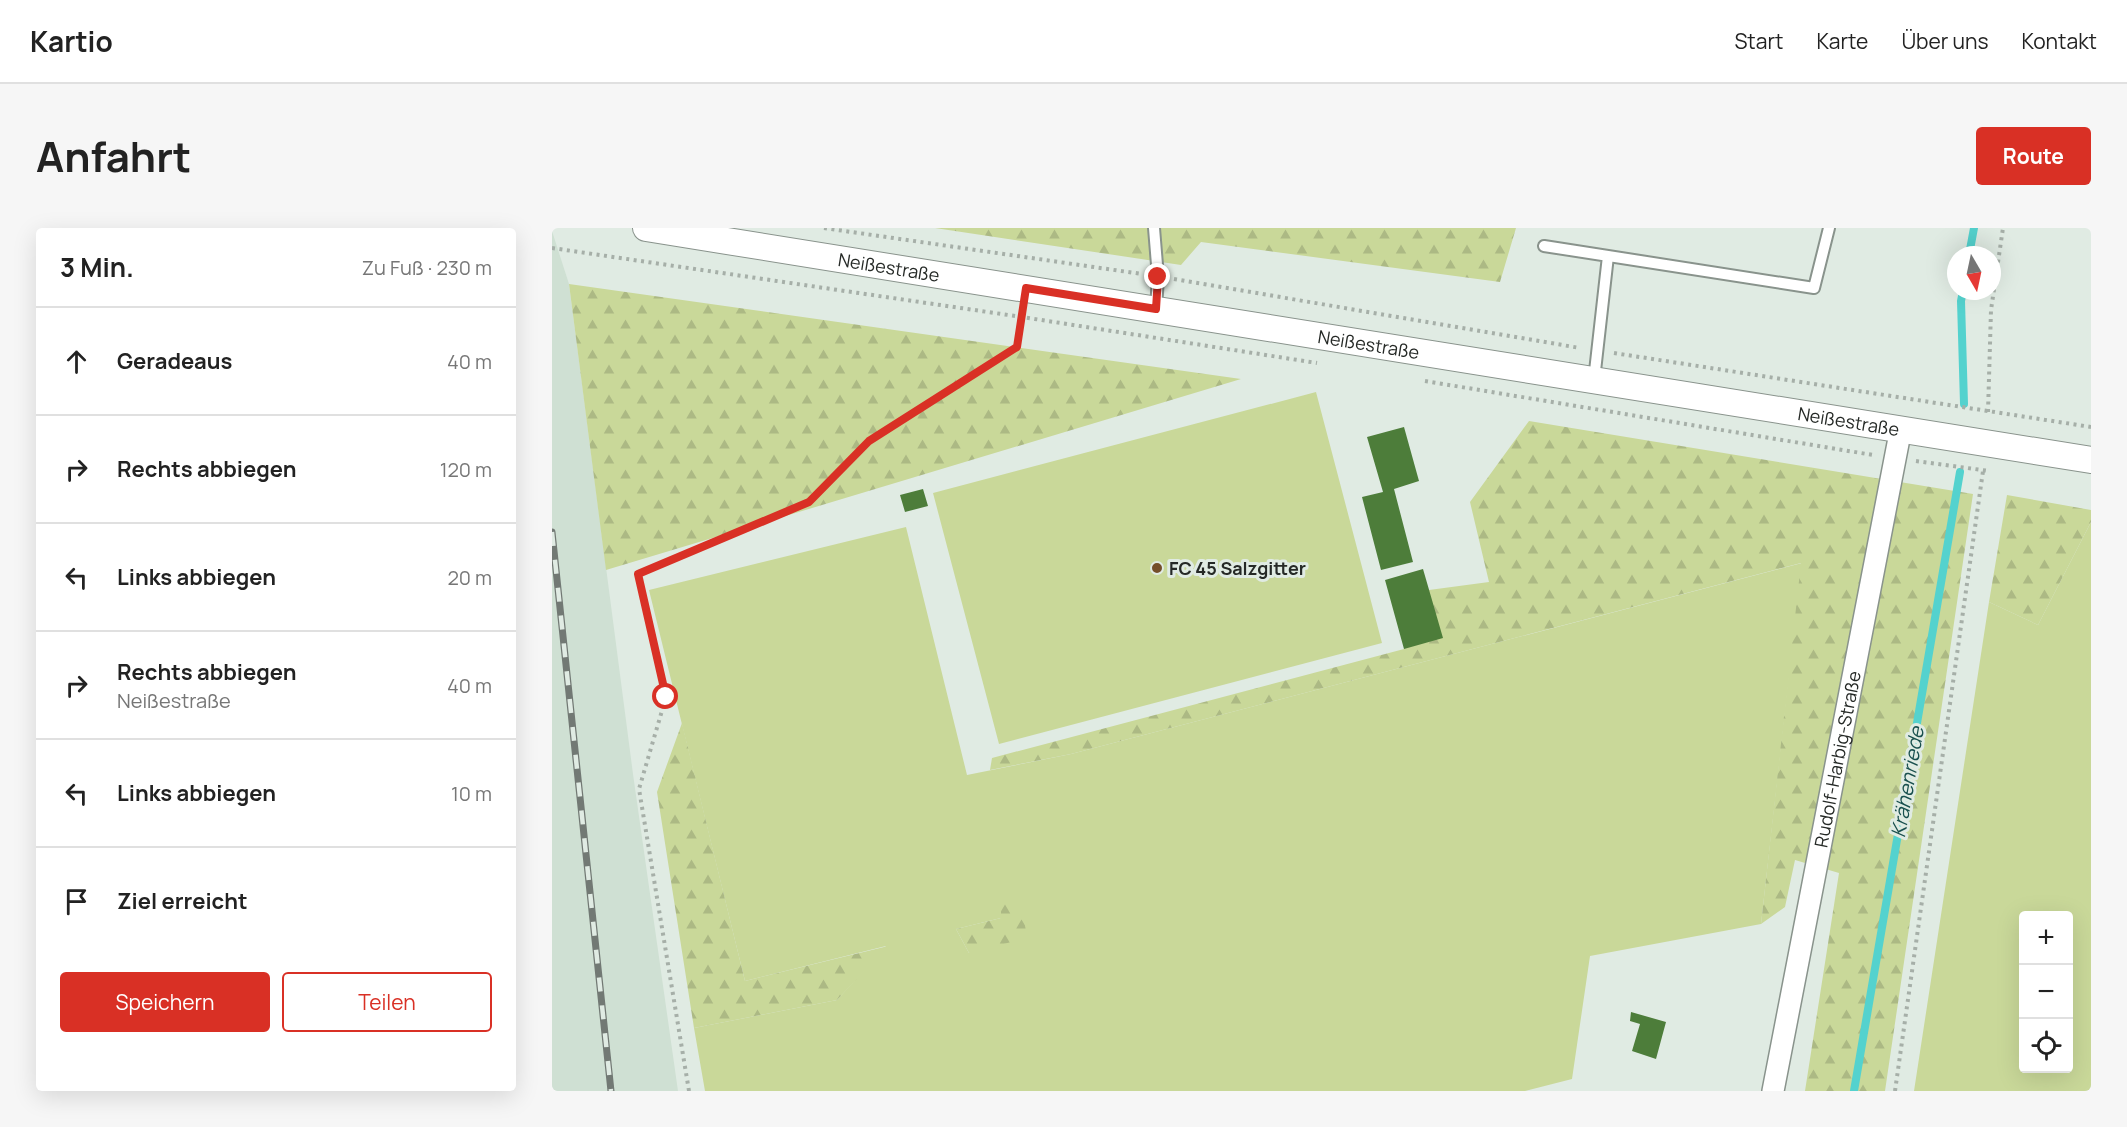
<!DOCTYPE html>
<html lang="de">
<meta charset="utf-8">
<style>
:root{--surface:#fff;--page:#f6f6f6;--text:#222;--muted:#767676;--line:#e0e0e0;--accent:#d93025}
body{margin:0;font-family:Manrope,sans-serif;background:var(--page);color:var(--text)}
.controls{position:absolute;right:18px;bottom:18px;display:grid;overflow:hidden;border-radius:6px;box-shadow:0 6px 24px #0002}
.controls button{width:54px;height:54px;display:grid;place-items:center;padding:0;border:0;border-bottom:2px solid var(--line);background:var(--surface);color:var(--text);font:30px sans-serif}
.compass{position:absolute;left:1395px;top:18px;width:54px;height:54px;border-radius:50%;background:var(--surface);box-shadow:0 6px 24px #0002;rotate:171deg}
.stop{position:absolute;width:18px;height:18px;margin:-14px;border:4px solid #d93025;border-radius:50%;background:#fff}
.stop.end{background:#d93025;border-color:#fff;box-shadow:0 2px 6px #0008}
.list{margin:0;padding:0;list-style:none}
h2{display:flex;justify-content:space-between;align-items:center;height:78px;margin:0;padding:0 24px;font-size:26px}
h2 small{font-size:20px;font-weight:400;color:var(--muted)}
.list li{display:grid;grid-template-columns:39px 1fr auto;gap:18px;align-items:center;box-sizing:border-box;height:108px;padding:0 24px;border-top:2px solid var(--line)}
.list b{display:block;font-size:22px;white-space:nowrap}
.list p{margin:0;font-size:20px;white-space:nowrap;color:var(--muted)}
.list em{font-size:20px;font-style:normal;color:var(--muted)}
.actions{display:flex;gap:12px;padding:18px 24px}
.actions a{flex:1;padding:14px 0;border:2px solid var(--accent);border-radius:6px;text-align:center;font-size:21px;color:var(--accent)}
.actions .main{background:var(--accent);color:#fff}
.icon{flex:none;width:33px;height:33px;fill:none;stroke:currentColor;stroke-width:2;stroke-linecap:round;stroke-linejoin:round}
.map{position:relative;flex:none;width:1539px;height:863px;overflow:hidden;border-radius:6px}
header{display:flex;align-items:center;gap:36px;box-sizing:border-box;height:84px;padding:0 30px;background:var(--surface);border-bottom:2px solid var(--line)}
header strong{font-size:28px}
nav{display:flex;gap:33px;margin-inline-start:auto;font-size:21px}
.intro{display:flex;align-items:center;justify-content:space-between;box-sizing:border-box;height:144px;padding:0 36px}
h1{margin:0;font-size:42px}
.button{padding:15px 27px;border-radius:6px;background:var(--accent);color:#fff;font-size:21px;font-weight:700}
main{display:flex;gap:36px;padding:0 36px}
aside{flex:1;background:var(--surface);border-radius:6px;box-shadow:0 6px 24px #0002}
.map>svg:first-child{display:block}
.built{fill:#cfe0d3}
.grass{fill:#c9d899;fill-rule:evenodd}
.forest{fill:url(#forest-firs)}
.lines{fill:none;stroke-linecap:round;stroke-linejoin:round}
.stream{stroke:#54d2ce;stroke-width:8}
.building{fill:#4d7d3a}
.service-casing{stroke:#89938c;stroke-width:14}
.minor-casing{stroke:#89938c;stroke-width:24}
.tertiary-casing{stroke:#89938c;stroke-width:28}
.path{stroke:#a6afa8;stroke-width:4;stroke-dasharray:3 4.5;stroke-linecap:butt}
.service{stroke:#fff;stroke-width:10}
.minor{stroke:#fff;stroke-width:21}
.tertiary{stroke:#fff;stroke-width:26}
.rail-casing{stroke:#727974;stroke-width:7}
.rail{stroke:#e0ebe3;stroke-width:4.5;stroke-dasharray:14;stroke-linecap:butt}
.route{stroke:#d93025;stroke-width:8}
.poi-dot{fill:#744f2a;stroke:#e0ebe3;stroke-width:2}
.labels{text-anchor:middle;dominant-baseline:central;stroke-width:6;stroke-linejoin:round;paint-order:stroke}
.street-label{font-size:18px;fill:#252926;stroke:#e0ebe3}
.poi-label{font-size:18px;font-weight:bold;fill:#252926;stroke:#e0ebe3;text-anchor:start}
.water-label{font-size:20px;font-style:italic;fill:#19504e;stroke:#e0ebe3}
</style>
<header>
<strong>Kartio</strong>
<nav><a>Start</a><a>Karte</a><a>Über uns</a><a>Kontakt</a></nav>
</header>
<div class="intro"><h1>Anfahrt</h1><a class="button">Route</a></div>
<main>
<aside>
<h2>3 Min.<small>Zu Fuß · 230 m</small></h2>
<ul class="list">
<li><svg class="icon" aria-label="ahead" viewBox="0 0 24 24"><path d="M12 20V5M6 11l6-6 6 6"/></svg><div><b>Geradeaus</b></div><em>40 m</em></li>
<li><svg class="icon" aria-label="right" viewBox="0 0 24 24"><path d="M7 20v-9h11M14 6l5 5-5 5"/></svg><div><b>Rechts abbiegen</b></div><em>120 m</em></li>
<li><svg class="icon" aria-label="left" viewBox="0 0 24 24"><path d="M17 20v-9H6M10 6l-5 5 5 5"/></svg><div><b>Links abbiegen</b></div><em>20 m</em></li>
<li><svg class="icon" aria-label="right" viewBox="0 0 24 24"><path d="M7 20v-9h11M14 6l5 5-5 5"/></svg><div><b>Rechts abbiegen</b><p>Neißestraße</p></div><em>40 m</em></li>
<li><svg class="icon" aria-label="left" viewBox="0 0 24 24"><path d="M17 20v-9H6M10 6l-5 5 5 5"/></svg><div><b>Links abbiegen</b></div><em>10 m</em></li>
<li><svg class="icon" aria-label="arrive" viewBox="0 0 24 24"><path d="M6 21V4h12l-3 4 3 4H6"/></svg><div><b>Ziel erreicht</b></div></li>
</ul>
<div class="actions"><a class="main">Speichern</a><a>Teilen</a></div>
</aside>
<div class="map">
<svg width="1539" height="863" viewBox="0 0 1539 863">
<defs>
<pattern id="forest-firs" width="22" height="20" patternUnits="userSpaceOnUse" patternTransform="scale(1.5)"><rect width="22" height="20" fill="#c9d899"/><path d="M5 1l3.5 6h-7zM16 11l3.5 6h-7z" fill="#acb984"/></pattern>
</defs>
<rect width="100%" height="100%" fill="#e0ebe3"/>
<path class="built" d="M0,3L17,56L81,546L126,863H0Z"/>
<path class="grass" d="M764,164L830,415L447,516L381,265Z
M1539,294V863H1362L1437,374L1486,397ZM1472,688H1516V840H1472Z
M354,299L415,547L519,526L1250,335L1209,696L1038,728L1020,851L973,863H153L142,800L285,772L334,718L193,753L97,362ZM449,690L417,725L404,701Z"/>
<path class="forest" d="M383,0H964L948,54L649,14L629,37Z
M17,56L689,151L54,342Z
M977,193L1421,266L1333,863H1253L1287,645L1243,632L1233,679L1209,696L1249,335L519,526L438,542L440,530L852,421L877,362L937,354L918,274Z
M1455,267L1539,282V294L1486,397L1437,374Z
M130,495L193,753L336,718L285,772L142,800L105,564Z
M449,674L470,678L475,710L417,725L404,701L449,690Z"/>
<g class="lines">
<path class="stream" d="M1417,27L1422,0
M1411,63L1409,73L1412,176
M1302,863L1408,244"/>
</g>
<path class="building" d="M852,199L867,253L842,261L861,334L829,342L810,269L831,264L815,209Z
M371,261L376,278L353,284L348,267Z
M871,341L891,410L852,421L833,352Z
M1079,784L1114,794L1104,831L1080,823L1088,796L1078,793Z"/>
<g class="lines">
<g class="service-casing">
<path id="service" d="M602,0L606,49L604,81
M992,18L1262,60L1277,0
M1042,152L1056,28"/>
</g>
<g class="minor-casing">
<g id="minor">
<path id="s1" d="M1221,863L1349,200"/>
</g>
</g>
<g class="tertiary-casing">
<g id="tertiary">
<path id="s2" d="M94,0L1539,232"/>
</g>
</g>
<path class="path" d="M272,0L590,46
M0,20L470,89L765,135
M622,51L1028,120
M1062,125L1539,199
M873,153L1321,227
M1436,184L1439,82L1451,0
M1364,233L1437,243
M137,863L87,561L114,469L86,346L257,274L317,213L465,119L470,87
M1343,863L1431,243"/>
<use href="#service" class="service"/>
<use href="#minor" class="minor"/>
<use href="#tertiary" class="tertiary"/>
<g class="rail-casing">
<path id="rail" d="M0,304L59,863"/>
</g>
<use href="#rail" class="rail"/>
</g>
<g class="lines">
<path class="route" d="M114,469L86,346L257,274L317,213L465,119L474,60L604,81L606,49"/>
</g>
<circle class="poi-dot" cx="605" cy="340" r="6"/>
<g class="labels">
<g class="street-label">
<text stroke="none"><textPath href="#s2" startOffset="246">Neißestraße</textPath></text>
<text stroke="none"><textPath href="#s2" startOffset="732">Neißestraße</textPath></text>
<text stroke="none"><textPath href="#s2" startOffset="1218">Neißestraße</textPath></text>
<text stroke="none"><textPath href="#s1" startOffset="338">Rudolf-Harbig-Straße</textPath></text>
</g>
<g class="poi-label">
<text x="617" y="340">FC 45 Salzgitter</text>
</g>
<g class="water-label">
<text transform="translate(1355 554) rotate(-80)">Krähenriede</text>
</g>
</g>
</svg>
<div class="controls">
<button>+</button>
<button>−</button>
<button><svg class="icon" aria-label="locate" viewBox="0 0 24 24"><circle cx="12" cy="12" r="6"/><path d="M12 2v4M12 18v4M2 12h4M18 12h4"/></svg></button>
</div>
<svg class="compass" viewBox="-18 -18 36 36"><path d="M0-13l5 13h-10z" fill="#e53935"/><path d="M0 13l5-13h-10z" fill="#767676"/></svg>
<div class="stop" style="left:114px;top:469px"></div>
<div class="stop end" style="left:606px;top:49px"></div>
</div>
</main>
